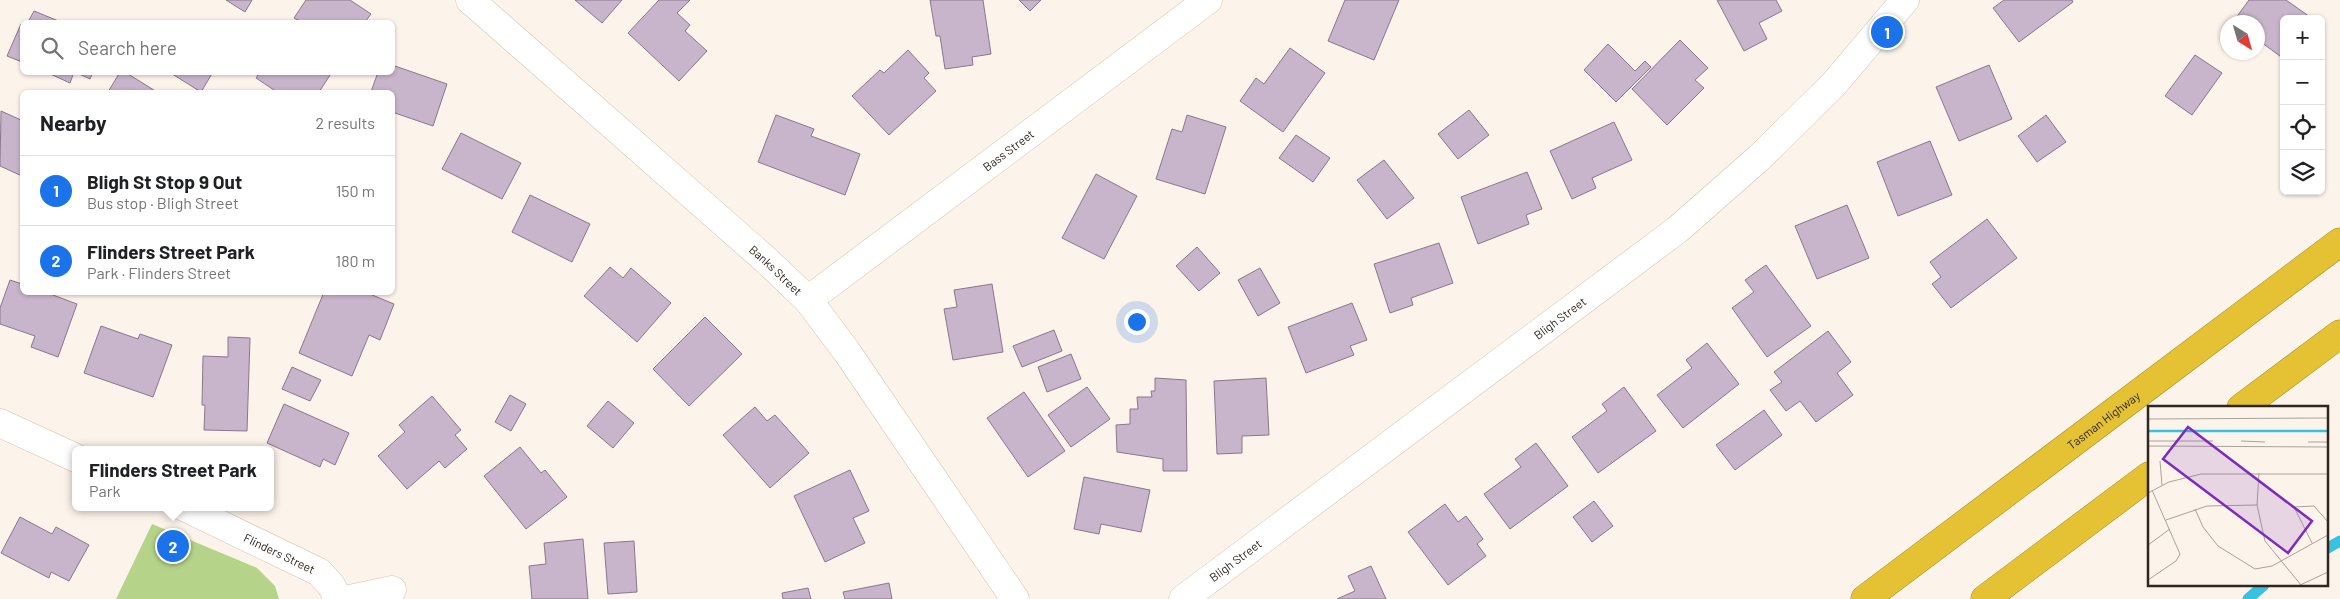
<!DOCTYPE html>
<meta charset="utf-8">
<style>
:root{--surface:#fff;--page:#f2f2f2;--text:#202124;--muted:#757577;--line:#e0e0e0;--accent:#1a73e8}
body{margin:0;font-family:Barlow,sans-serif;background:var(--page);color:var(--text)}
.controls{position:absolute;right:15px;top:15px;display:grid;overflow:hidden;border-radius:8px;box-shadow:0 1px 4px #0004}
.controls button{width:45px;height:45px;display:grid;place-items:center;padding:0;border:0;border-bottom:1px solid var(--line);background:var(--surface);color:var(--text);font:25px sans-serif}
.compass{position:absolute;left:2220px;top:15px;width:45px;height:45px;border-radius:50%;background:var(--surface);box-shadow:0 1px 4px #0004;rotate:143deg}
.you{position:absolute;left:1136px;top:321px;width:18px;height:18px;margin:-12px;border:4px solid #fff;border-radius:50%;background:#1a73e8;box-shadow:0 0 0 8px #1a73e833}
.badge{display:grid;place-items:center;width:32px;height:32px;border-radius:50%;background:var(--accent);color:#fff;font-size:16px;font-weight:700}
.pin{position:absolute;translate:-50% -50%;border:2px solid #fff;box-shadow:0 1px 5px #0006}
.popup{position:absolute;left:72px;top:446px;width:202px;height:65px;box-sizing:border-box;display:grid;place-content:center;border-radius:8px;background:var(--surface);filter:drop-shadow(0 1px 4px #0005);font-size:16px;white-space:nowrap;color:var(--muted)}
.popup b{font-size:19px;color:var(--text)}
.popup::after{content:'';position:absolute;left:50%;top:100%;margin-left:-10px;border:10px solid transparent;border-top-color:var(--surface)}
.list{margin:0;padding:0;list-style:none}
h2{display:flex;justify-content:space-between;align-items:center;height:65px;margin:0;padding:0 20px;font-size:21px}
h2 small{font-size:16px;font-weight:400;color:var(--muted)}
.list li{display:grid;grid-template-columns:32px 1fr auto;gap:15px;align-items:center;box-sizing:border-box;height:70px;padding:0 20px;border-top:1px solid var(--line)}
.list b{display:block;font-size:19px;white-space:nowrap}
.list p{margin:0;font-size:16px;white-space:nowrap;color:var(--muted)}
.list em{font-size:16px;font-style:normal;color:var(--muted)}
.icon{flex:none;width:28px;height:28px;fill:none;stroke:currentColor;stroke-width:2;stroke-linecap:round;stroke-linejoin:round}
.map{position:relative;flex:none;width:2340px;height:599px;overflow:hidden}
.search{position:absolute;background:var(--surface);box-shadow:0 1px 4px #0004;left:20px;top:20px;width:375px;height:55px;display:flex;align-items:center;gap:12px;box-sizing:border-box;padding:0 18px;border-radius:8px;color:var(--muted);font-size:19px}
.panel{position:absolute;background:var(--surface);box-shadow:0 1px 4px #0004;left:20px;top:90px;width:375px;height:205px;border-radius:8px}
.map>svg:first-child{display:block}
.green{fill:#b6d489}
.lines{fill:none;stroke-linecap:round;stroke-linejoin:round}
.stream{stroke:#38c2e0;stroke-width:11}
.building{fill:#c8b4cb;stroke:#8a778d}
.minor-casing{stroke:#d6c2aa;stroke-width:29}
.highway-casing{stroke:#a58c2c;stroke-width:29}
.minor{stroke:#fff;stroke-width:28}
.highway{stroke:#e4c234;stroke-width:28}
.labels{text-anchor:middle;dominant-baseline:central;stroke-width:5;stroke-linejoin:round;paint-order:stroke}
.street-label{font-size:12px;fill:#2f271e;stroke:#fcf3ea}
.inset-river{fill:none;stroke:#38c2e0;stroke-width:2.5}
.inset-road{fill:none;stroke:#aaa198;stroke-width:1}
.view{fill:#7b2cbf;fill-opacity:0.15;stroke:#7b2cbf;stroke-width:2.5}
.inset-edge{fill:none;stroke:#2f271e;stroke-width:2.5}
</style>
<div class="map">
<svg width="2340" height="599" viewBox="0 0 2340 599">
<rect width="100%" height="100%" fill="#fcf3ea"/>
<path class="green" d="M152,524L257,568L275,586L279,599H116Z"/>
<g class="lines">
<path class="stream" d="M2326,549L2340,541
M2248,599L2264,585"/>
</g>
<path class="building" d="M226,0H252L245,12Z
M306,0H350L371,14L365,22H302L294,18Z
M575,0H622L602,23Z
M659,0H690L677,13L690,25L685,31L707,51L679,81L628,33Z
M930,0H983L991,54L972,57L973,65L945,69L940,36H936Z
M1019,0H1041L1030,11Z
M1345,0H1399L1374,60L1328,41Z
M1717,0H1776L1782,11L1759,23L1767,39L1744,51Z
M2004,0H2072L2073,2L2019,42L1993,8Z
M2249,0H2286L2313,19H2284V59L2258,40V22H2233Z
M34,11L61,22H28Z
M21,24L22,25V62L7,56Z
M1680,40L1708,68L1695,80L1704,88L1667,125L1632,89Z
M1608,44L1635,71L1645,61L1651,67L1616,102L1584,70Z
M1290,48L1325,73L1283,132L1240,101L1256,78L1264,84Z
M908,50L929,73L924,78L936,91L889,135L852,96L880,70L884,73Z
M2195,55L2222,73L2192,115L2165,96Z
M392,65L447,84L433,126L392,112V92H371L378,72H392Z
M1989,65L2012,119L1959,141L1936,87Z
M46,72H74L70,83Z
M75,72H93L90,79Z
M120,72H125L157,92H108Z
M169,72H213L201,92Z
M260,72H332L319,92H277L256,78Z
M1469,110L1489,135L1458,159L1438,134Z
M1,111L21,120L22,116V176L0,166Z
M776,115L814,129L811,136L860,154L845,195L758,162Z
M1187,115L1226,127L1205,194L1156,179L1172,129L1182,132Z
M2046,115L2066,142L2037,162L2018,136Z
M1614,122L1632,160L1592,178L1596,188L1572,199L1550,151Z
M461,133L521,163L502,199L442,169Z
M1296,135L1330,158L1313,182L1279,158Z
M1930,141L1952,195L1898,216L1877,162Z
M1384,160L1414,198L1387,219L1357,180Z
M1527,172L1542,209L1526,215L1529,224L1478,244L1461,197Z
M1096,174L1137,196L1104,259L1062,238Z
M530,195L590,224L572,262L512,232Z
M1847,205L1869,258L1817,279L1795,226Z
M1987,219L2017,258L1951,308L1932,284L1941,277L1930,262Z
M1439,243L1453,283L1411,298L1413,305L1390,313L1374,264Z
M1197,247L1220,273L1199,291L1176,266Z
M1766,265L1811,326L1767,357L1732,308L1754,292L1745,280Z
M610,267L623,278L631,268L671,303L637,342L584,296Z
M1260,268L1280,303L1258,316L1238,280Z
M10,280L22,284V292H45L77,304L58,357L31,347L35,336L0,324V308Z
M992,284L1003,352L953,360L944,309L957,307L954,290Z
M324,292H365L394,304L380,340L369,335L352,376L299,353Z
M1352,303L1367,340L1350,346L1354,355L1306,373L1288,327Z
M705,317L742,354L689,406L653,369Z
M101,326L138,339L140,334L172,345L153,397L84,373Z
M1054,330L1062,351L1022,367L1013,346Z
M1828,331L1851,362L1837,373L1853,395L1816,422L1800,401L1786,411L1770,390L1782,382L1774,372Z
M228,337L250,338L247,431L204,430L205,405H202L203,356L228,357Z
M1707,343L1739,384L1683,428L1657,395L1692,368L1686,360Z
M1071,354L1081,379L1047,392L1038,367Z
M292,367L321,380L310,401L282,389Z
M1155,378L1186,380L1187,471H1163V459L1117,452L1116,425L1130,424V409H1138L1137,397H1152L1151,391H1155Z
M1266,378L1269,435L1242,436V453L1217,454L1214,381Z
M1087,387L1110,419L1071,447L1048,415Z
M1624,387L1656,431L1598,473L1572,437L1607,411L1602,404Z
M1024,392L1065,451L1028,477L987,418Z
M510,395L526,404L511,431L495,422Z
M432,396L461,430L455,435L467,449L445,468L439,461L407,489L378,456L405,432L399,425Z
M608,401L634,423L613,448L587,426Z
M284,404L349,433L335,465L323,459L320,467L267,443Z
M755,407L767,421L775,415L809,453L770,488L723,435Z
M1764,410L1782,435L1735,470L1716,445Z
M1536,443L1568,486L1510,529L1484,494L1521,467L1515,459Z
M520,447L541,473L545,470L567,497L526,529L484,476Z
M850,470L869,511L853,518L865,543L825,562L794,496Z
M1084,477L1150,490L1141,532L1101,524L1099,534L1074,529Z
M1594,501L1613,526L1592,542L1573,517Z
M1445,504L1458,522L1466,516L1483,539L1477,544L1486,556L1448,585L1408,532Z
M20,517L52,534L56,527L89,545L69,581L51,572L49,578L1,553Z
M583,539L588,599H532L529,566L546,564L544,543Z
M634,541L637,592L608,594L604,543Z
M1371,566L1386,599H1337L1355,591L1348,576Z
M889,583L892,599H845L843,592Z
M808,588L811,599H783L782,593Z"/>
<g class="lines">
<g class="minor-casing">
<g id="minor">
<path id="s1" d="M470,0L766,260L808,300L847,352L1015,599"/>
<path id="s2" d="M808,300L1208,0"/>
<path d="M0,423L76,458"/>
<path id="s3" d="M184,507L319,572L331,585L338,599"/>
<path d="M350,599L392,590"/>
<path id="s4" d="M1183,599L1677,230L1759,158L1834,84L1905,0"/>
</g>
</g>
<g class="highway-casing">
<g id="highway">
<path d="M2241,408L2340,334"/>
<path id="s5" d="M1865,599L2340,242"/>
<path d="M1985,599L2149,476"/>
</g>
</g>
<use href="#minor" class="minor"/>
<use href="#highway" class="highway"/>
</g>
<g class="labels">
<g class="street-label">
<text stroke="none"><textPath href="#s2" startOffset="250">Bass Street</textPath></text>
<text stroke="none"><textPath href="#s1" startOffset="408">Banks Street</textPath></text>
<text stroke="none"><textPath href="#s4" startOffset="470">Bligh Street</textPath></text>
<text stroke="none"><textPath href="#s5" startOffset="298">Tasman Highway</textPath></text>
<text stroke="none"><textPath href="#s3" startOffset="106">Flinders Street</textPath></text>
<text stroke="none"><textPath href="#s4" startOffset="65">Bligh Street</textPath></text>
</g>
</g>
<g transform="translate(2148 406)">
<rect width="180" height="180" fill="#fcf3ea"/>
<path class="inset-river" d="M0,25H180"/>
<path class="inset-road" d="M0,13L180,12M0,35H65M93,35L117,36M160,36H180M0,40L180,41M12,55L14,79M111,67L109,99L117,135L153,179M0,87L21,76L53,68H180M47,103L55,121L70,140L107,163L124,160L180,129M18,114L59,100L109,99M164,137L146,101L166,100L180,116M0,139L22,123M0,174L28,155L32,148L4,84M150,180L180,166"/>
<path class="view" d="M40,21L164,115L140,147L15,53Z"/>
<rect width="180" height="180" class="inset-edge"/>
</g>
</svg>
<div class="controls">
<button>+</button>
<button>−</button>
<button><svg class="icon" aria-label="locate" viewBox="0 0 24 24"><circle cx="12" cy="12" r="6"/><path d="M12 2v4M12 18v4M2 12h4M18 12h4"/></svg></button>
<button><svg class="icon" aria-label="layers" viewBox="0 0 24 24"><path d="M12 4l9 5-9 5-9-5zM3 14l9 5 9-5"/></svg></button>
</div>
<svg class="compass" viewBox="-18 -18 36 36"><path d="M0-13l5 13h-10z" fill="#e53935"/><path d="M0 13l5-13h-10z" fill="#757577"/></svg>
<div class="you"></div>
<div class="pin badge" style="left:1887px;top:32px">1</div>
<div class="pin badge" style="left:173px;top:546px">2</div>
<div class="popup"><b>Flinders Street Park</b>Park</div>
<div class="search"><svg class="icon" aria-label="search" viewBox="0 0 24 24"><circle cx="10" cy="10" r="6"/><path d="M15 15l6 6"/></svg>Search here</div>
<section class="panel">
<h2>Nearby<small>2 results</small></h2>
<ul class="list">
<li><span class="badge">1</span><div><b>Bligh St Stop 9 Out</b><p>Bus stop · Bligh Street</p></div><em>150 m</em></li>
<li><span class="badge">2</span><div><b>Flinders Street Park</b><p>Park · Flinders Street</p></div><em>180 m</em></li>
</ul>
</section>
</div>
